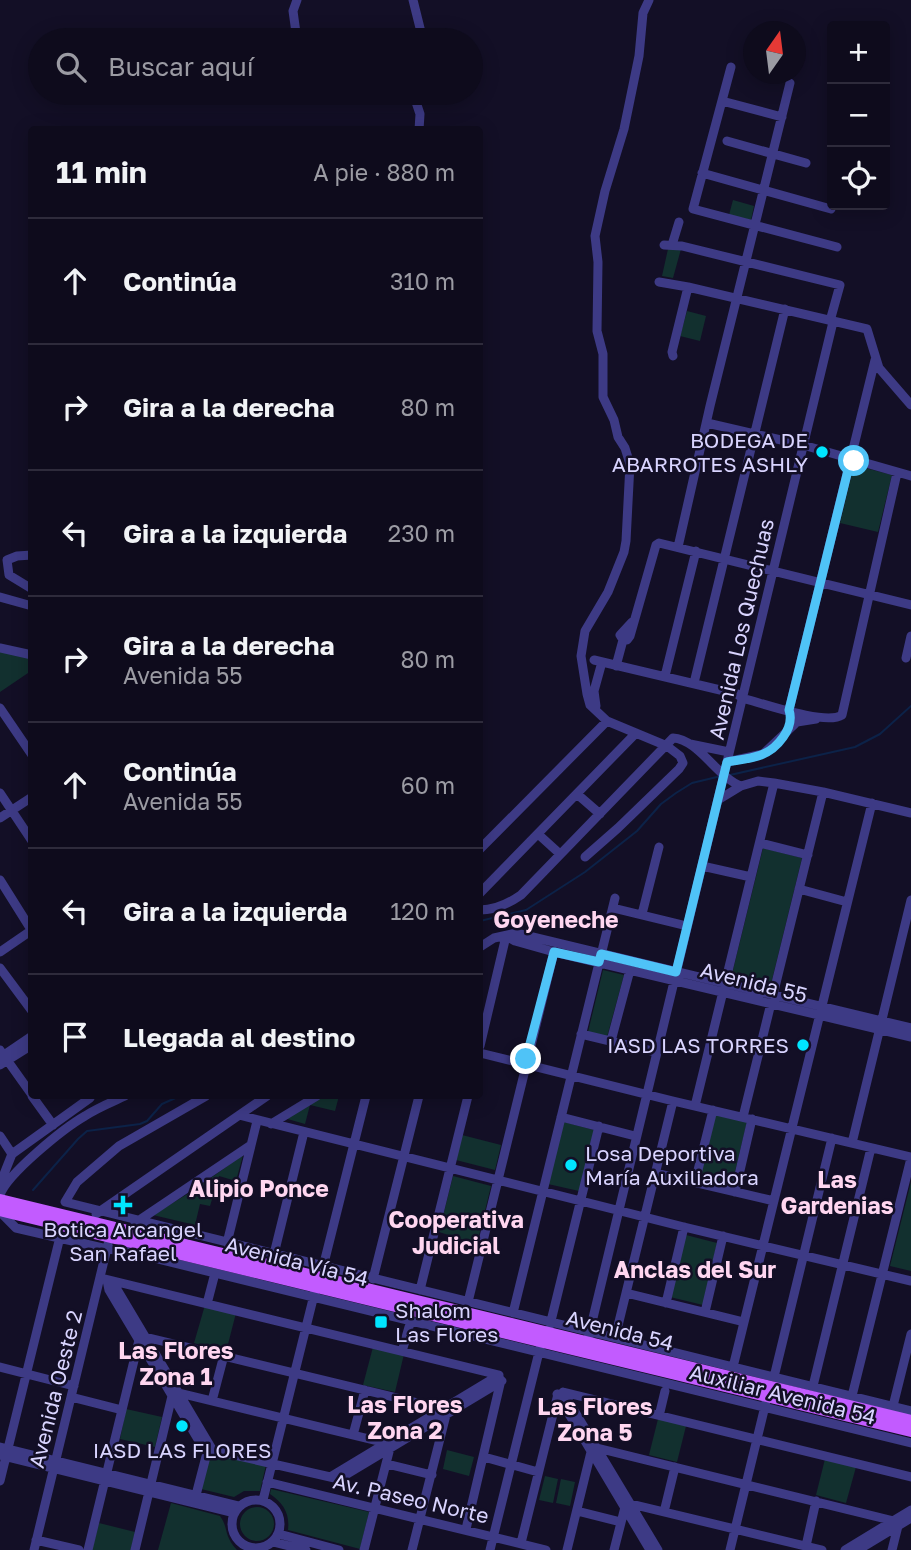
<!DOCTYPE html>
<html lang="es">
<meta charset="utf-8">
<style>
:root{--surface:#0e0b1c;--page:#1c1929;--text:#f1f3f6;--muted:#9b9ba3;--line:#2e2b3b}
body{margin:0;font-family:"Golos Text",sans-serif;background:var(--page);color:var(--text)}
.controls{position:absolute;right:21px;top:21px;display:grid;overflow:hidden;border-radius:7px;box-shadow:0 4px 18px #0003}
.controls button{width:63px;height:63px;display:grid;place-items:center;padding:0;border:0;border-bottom:2px solid var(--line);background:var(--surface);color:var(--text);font:35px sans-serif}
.compass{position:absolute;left:743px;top:21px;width:63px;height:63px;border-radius:50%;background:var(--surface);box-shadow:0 4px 18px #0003;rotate:14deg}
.stop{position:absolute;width:21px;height:21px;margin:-16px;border:5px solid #4fc3f7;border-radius:50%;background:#fff}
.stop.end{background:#4fc3f7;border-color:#fff;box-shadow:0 2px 7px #0008}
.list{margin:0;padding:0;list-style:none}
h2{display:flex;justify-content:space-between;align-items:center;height:91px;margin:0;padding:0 28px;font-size:30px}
h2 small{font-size:23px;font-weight:400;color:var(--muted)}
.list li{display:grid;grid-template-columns:46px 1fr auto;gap:21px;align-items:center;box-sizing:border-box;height:126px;padding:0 28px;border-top:2px solid var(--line)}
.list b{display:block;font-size:26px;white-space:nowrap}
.list p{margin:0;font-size:23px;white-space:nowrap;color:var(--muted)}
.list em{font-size:23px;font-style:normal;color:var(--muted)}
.icon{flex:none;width:38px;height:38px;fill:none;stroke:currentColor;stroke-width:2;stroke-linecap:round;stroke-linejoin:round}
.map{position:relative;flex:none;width:911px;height:1550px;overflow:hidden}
.search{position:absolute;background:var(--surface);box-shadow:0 4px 18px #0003;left:28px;top:28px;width:455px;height:77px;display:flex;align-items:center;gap:18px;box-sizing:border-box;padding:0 24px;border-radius:38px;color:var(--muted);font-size:26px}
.panel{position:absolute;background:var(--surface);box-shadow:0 4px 18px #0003;left:28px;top:126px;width:455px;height:973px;border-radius:7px}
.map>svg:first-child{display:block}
.green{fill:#12302f}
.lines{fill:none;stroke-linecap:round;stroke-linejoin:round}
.stream{stroke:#0c2248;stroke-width:2}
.minor{stroke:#3d3a85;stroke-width:9}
.major{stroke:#c25bff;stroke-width:12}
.route{stroke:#4fc3f7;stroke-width:9}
.poi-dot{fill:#00e5ff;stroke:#130f26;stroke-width:2.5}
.labels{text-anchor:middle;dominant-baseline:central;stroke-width:5;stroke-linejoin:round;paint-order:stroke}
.poi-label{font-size:21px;fill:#d9d4ff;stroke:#130f26;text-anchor:end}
.street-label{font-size:21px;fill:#d9d4ff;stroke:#130f26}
.neighbourhood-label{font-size:23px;font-weight:bold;fill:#ffd6f0;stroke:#130f26}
</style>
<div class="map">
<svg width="911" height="1550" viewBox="0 0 911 1550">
<rect width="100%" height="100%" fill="#130f26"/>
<path class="green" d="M733,200L754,206L751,220L729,215Z
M668,249H681L673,278L662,276Z
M687,311L706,316L700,341L680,336Z
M854,465L892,475L878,532L840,523Z
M0,651L32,658L31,671L0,692Z
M763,848L802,858L770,988L731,978Z
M603,970L624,975L607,1037L588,1032Z
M324,1096H339L335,1111L310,1105L305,1124L284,1118Z
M716,1114L747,1122L732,1184L700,1177Z
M564,1122L594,1130L579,1191L548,1184Z
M462,1135L501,1145L495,1170L456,1160Z
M243,1155L236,1181L219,1176L210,1206L200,1204L195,1225L153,1215L194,1190Z
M453,1176L491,1186L477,1244L439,1232Z
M911,1182V1271L890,1266Z
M686,1235L717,1243L703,1305L670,1297Z
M205,1305L236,1313L226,1352L194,1343Z
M373,1347L404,1354L395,1392L363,1385Z
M126,1409L162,1417L155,1447L120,1439Z
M658,1419L686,1426L677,1462L649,1455Z
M447,1450L474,1457L469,1476L443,1469Z
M210,1452L266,1465L260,1491H244L234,1497L201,1489Z
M825,1459L856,1467L846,1503L816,1495Z
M545,1476L558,1479L553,1503L539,1500Z
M561,1479L575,1482L570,1506L556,1503Z
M271,1489L369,1512L360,1549L288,1530C290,1513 283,1503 270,1494Z
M171,1503L220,1516C229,1528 223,1535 237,1550H158Z
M240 1524a17 17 0 1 1 34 0a17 17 0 1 1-34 0Z
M99,1523L135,1532L131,1550H92Z"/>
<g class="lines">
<path class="stream" d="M730,775L855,747L880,734L911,706
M480,921L526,910L585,872L637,831L661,804L676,793L692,783L721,776
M33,1190L78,1139L87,1131L140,1124L147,1121L162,1104L180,1096"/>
<path class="minor" d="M413,0L423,40
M297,40L293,11L297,0
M731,67L693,209L837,247
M413,93L420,114L419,130
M722,101L782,117
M727,141L806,163
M702,173L831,209
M664,245L682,246L840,285L830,321
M672,245L679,222
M659,282L688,287L867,329L879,368L911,405
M673,356L672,352L688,287
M707,423L803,445L911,476
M678,547L710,406L790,83
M32,555L17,556L7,560L9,575L32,589
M0,597L32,606
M623,640H627L630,636L656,545L659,543L911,605
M0,648L32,655
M906,658L911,636
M594,660L737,694L742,698C762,703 826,726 842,715L897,473
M616,666L623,640L620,635L632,622
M665,676L696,551
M694,683L785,309
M596,706L594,691L602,662
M0,708L32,755
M789,729L792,719L789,710L875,360
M690,744L729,752
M727,762L763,754L797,722L816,719
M0,793L32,841
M577,794L600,814
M718,800L741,786
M0,818L32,797
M538,834L560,854
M760,843L808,855
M480,849L607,721
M585,857L618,828L679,769L683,763L680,756L667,746L607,721L590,705L587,694L581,656L585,631L608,592L624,552L626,541L630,464L625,448L618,437L614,420L603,397V354L597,331L598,262L595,236L605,191L624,129L639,56L643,13L649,0
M702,866L751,877
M0,880L32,931
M799,889L847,902
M480,893L636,733
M613,908L687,926
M480,910C495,910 508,904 521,895L673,738C698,739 718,778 741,786L758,781L774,783L823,792L911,813
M642,914L659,847
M506,936L515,941L554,952L911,1037
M480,947L494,938L516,933L911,1028
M0,952L32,930
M0,968L32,1011
M581,1034L656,1052
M611,1041L630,970
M480,1046L506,936
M0,1050L32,1095
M480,1053L673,1101L911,1157
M1,1057L32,1036
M0,1065L32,1045
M32,1096L53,1125
M206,1096L119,1146L77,1182L65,1202L911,1411
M695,1106L774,783
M239,1115L684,1227L911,1281
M561,1117L635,1136
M743,1117L823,792
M271,1124L317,1096
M0,1136L12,1154
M852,1143L911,900
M655,1173L774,1201
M695,1182L713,1110
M3,1186L4,1174L12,1154L90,1098L89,1096
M735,1192L752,1119
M0,1195C7,1174 64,1128 85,1116C97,1108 112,1102 125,1096
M0,1212L16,1228L107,1249L125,1251L911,1443
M96,1214L267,1096
M135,1223L251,1145
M227,1243L257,1121
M274,1254L304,1132
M323,1267L366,1096
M101,1278L499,1375
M373,1279L419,1096
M107,1280L109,1290L202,1446L208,1449L339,1479L502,1381
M109,1281L115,1286L212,1449
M420,1290L468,1096
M626,1293L744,1322
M208,1300L214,1277
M468,1302L554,952
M666,1303L684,1227
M705,1312L723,1236
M513,1313L615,898
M550,1325L599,1126
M615,1338L673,1101
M586,1347L833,322
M403,1348L409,1327
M0,1367L74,1386
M733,1367L872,803
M774,1377L832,1138
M813,1386L871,1148
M563,1392L911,1477
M563,1392L658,1550
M557,1394L650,1550
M852,1396L911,1158
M71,1397L122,1410
M213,1397L223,1359
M893,1406L911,1334
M660,1412L665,1391
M353,1435L365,1390
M0,1447L239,1506
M0,1455L234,1513
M484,1457L538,1472
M387,1464L432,1475
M330,1477L499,1375
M0,1481L60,1237
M267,1482L546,1550
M196,1495L208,1449
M232 1524a24 24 0 1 1 48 0a24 24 0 1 1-48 0Z
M263,1500L315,1291
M577,1511L621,1522
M664,1512L675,1467
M466,1529L501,1380
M279,1534L339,1550
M36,1540L79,1550
M273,1542L306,1550
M521,1543L558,1394
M806,1546L816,1501
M34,1550L108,1244
M88,1550L139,1340L145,1337L443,1409L446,1415L412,1550
M135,1550L172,1396L179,1393L386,1443L390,1448L364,1550
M490,1550L540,1348
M567,1550L591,1452L597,1448L894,1521L898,1526L892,1550
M614,1550L625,1507L631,1504L822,1550
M730,1550L766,1402
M845,1550L911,1510
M858,1550L911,1518"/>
<path class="major" d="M0,1200L911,1421
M0,1210L911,1431"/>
</g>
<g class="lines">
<path class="route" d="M526,1059L554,952L599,962L601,954L676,972L727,762C738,760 750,759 761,755C777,749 795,728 789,710L851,458L854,461"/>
</g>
<g class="poi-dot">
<circle cx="822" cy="452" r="7"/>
<circle cx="803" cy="1045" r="7"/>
<circle cx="571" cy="1165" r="7"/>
<path d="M119.5 1194.5h7v7h7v7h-7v7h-7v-7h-7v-7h7z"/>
<rect x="374" y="1315" width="14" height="14" rx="3.5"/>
<circle cx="182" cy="1426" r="7"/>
</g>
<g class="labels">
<g class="poi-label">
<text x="808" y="440">BODEGA DE<tspan x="808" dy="24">ABARROTES ASHLY</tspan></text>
<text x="789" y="1045">IASD LAS TORRES</text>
<text x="585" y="1153" text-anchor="start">Losa Deportiva<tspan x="585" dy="24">María Auxiliadora</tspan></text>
<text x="123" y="1229" text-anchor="middle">Botica Arcangel<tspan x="123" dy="24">San Rafael</tspan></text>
<text x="395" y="1310" text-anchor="start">Shalom<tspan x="395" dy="24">Las Flores</tspan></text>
<text x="182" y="1450" text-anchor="middle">IASD LAS FLORES</text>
</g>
<g class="street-label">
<text transform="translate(741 629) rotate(-77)">Avenida Los Quechuas</text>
<text transform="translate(754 982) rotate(14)">Avenida 55</text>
<text transform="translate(297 1261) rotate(14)">Avenida Vía 54</text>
<text transform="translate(620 1330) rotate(14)">Avenida 54</text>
<text transform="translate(55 1389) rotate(-76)">Avenida Oeste 2</text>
<text transform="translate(783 1394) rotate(14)">Auxiliar Avenida 54</text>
<text transform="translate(411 1498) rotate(13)">Av. Paseo Norte</text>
</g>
<g class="neighbourhood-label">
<text x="556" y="919">Goyeneche</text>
<text x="837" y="1179">Las<tspan x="837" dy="26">Gardenias</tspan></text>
<text x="259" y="1188">Alipio Ponce</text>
<text x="456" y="1219">Cooperativa<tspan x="456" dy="26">Judicial</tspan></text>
<text x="695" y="1269">Anclas del Sur</text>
<text x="176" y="1350">Las Flores<tspan x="176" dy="26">Zona 1</tspan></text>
<text x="405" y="1404">Las Flores<tspan x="405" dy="26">Zona 2</tspan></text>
<text x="595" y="1406">Las Flores<tspan x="595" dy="26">Zona 5</tspan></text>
</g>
</g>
</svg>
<div class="controls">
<button>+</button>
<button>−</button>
<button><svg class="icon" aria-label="locate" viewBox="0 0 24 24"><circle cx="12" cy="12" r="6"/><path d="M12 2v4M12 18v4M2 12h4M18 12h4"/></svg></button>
</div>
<svg class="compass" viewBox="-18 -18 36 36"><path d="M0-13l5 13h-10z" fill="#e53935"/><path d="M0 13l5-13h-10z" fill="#9b9ba3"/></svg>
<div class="stop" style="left:854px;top:461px"></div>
<div class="stop end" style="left:526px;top:1059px"></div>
<div class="search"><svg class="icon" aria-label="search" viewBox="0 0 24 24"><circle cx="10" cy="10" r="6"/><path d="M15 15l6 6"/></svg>Buscar aquí</div>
<section class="panel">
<h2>11 min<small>A pie · 880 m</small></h2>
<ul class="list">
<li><svg class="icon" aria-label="ahead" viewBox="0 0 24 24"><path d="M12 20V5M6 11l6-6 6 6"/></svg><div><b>Continúa</b></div><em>310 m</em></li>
<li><svg class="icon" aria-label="right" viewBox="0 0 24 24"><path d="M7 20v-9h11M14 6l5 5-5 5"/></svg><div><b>Gira a la derecha</b></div><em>80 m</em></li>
<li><svg class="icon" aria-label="left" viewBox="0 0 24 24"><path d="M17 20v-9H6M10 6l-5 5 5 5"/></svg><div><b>Gira a la izquierda</b></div><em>230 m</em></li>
<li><svg class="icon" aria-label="right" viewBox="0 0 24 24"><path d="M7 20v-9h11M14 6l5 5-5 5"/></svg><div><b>Gira a la derecha</b><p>Avenida 55</p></div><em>80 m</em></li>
<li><svg class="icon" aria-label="ahead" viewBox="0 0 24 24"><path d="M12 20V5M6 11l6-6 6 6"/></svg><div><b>Continúa</b><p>Avenida 55</p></div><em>60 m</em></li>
<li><svg class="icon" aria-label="left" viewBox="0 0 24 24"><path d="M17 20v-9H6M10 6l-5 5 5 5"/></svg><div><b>Gira a la izquierda</b></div><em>120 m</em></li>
<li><svg class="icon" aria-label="arrive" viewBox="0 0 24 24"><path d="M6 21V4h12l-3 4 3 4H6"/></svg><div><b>Llegada al destino</b></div></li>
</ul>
</section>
</div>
